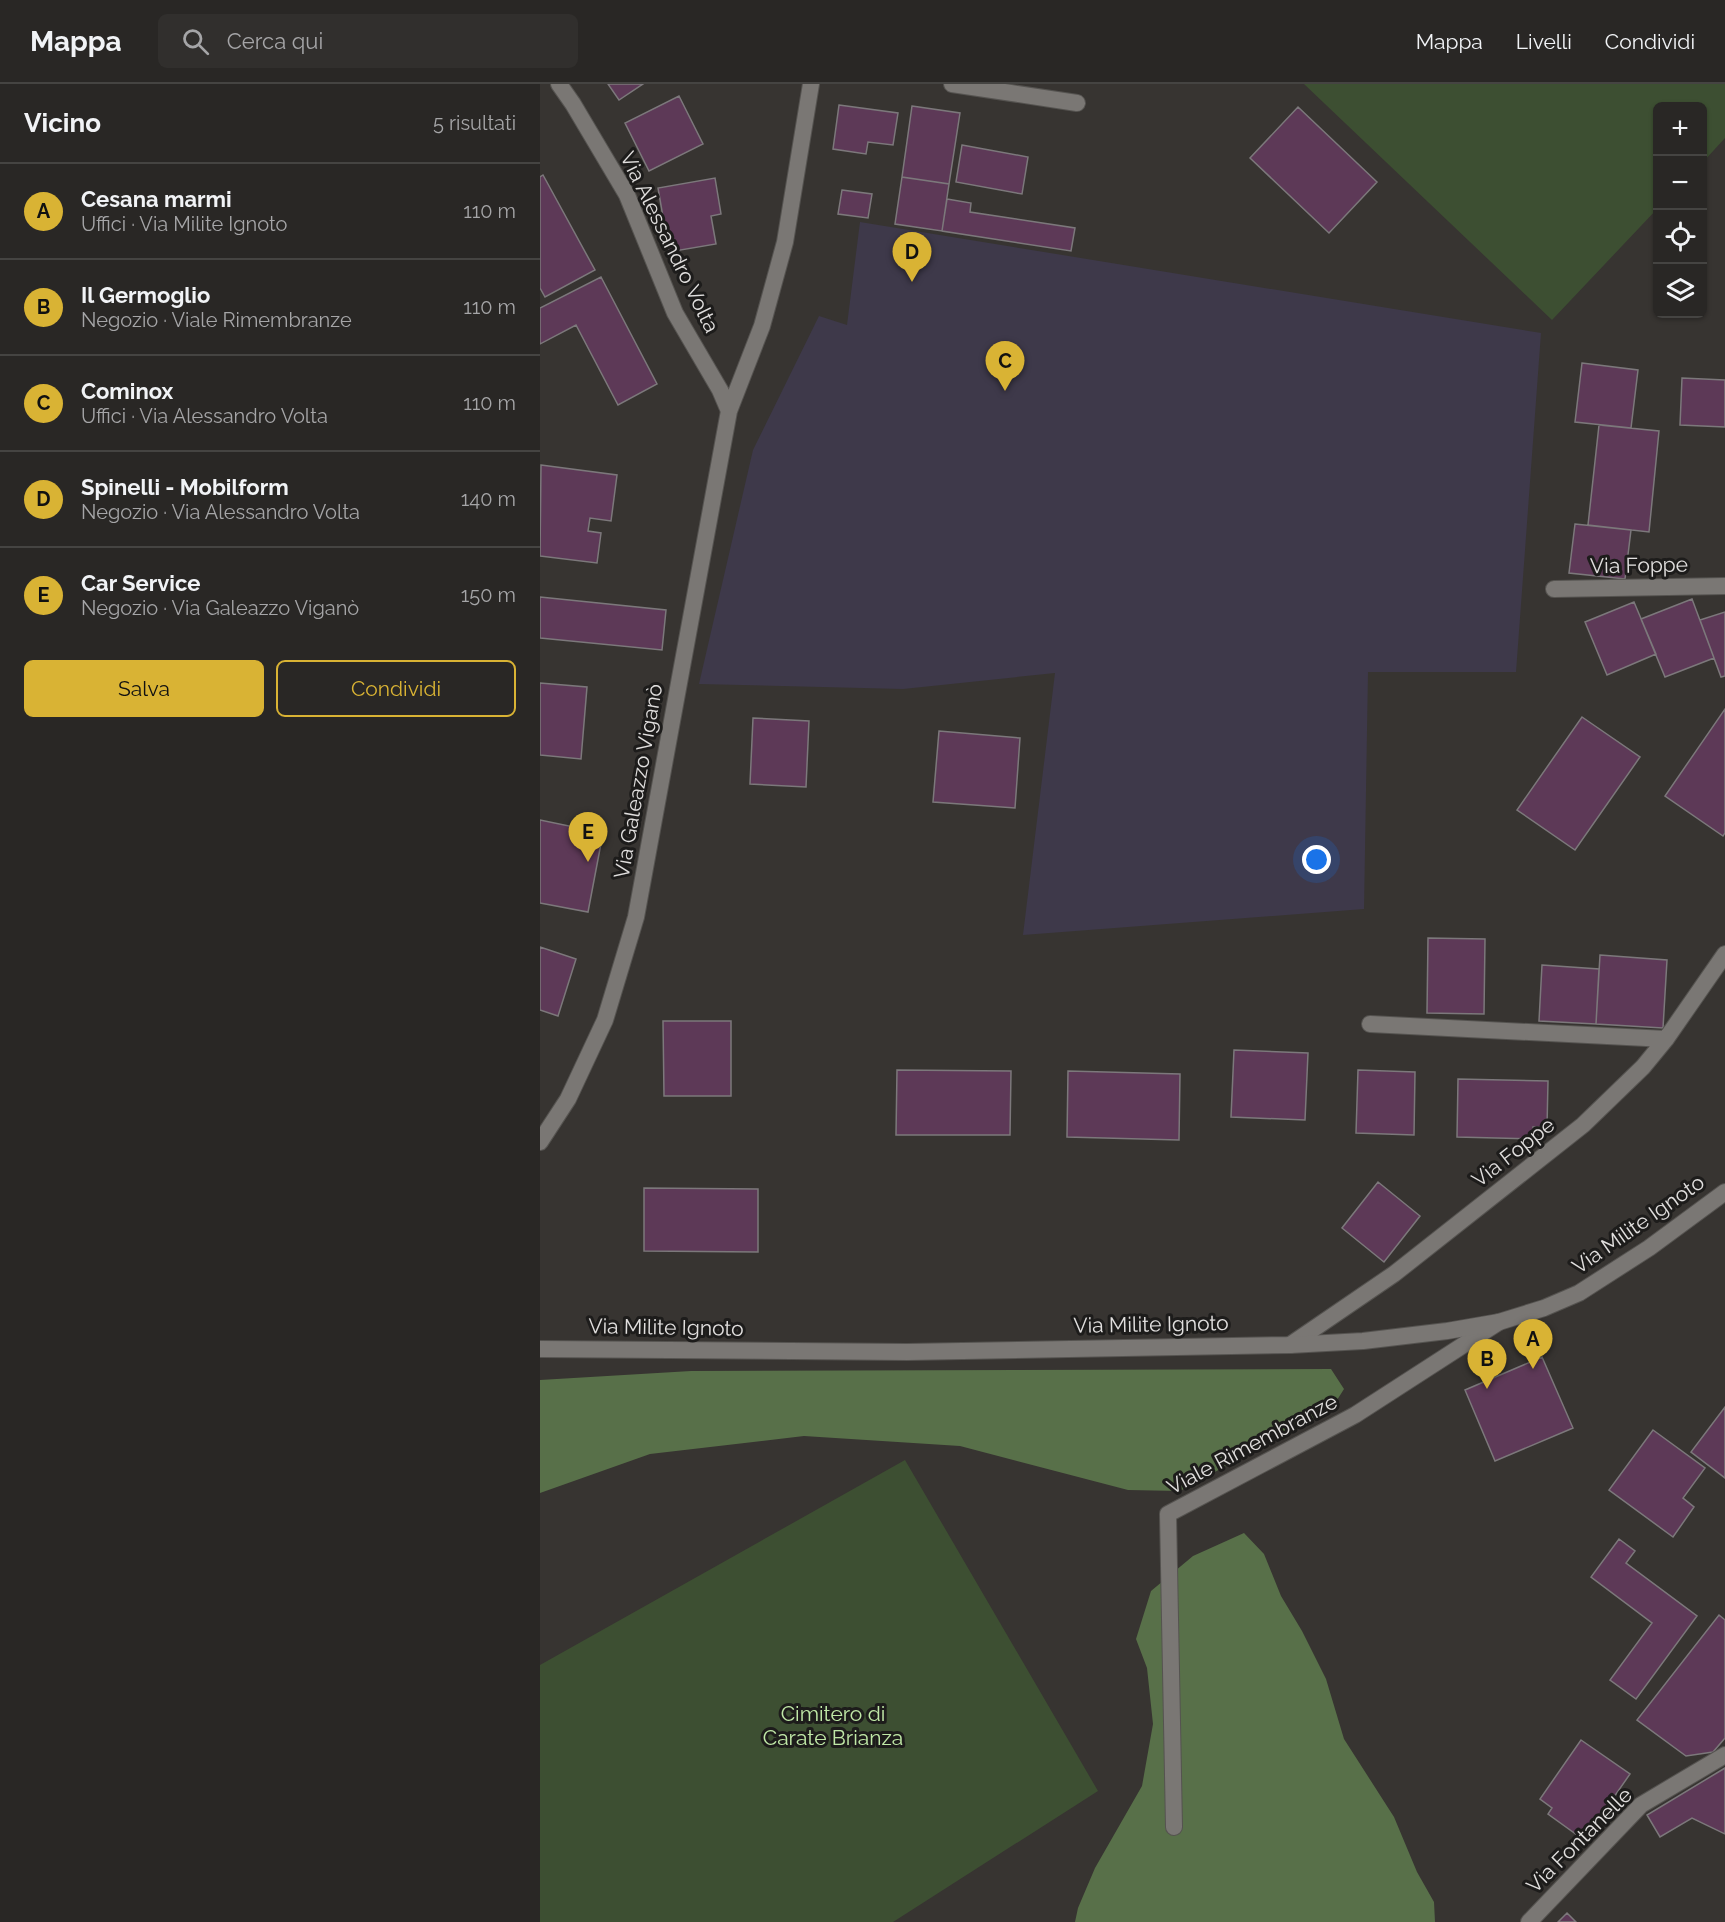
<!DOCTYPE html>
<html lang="it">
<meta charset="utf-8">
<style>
:root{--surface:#292725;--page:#312f2d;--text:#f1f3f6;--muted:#a5a5a7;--line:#454442;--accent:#d9b334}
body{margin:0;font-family:Raleway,sans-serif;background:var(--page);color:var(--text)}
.controls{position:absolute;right:18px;top:18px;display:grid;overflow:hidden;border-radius:9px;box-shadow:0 2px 4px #0004}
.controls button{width:54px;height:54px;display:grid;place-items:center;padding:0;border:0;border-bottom:2px solid var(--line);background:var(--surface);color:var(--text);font:30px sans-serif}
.you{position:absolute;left:777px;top:776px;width:21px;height:21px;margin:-15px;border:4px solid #fff;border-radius:50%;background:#1a73e8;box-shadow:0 0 0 9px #1a73e833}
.badge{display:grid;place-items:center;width:39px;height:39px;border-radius:50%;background:var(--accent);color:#111;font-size:20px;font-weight:700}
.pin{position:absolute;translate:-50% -50px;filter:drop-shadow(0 2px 3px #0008)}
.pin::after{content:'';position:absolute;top:32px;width:21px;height:18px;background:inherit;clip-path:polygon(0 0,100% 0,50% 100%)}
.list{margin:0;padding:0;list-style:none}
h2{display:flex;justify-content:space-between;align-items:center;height:78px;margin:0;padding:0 24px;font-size:26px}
h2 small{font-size:20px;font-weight:400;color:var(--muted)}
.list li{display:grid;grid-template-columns:39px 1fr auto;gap:18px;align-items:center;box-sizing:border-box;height:96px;padding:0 24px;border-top:2px solid var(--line)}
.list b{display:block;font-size:22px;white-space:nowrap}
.list p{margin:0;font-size:20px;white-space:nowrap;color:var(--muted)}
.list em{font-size:20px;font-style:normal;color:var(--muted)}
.actions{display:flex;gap:12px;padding:18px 24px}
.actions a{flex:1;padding:14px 0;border:2px solid var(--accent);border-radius:9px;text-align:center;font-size:21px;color:var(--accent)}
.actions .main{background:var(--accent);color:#111}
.icon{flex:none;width:33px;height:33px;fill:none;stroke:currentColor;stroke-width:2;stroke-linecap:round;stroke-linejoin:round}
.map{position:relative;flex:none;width:1185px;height:1838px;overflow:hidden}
header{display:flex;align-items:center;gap:36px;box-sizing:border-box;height:84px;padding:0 30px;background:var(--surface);border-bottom:2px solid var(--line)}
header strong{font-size:28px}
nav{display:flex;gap:33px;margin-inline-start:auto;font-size:21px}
.search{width:420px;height:54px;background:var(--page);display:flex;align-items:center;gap:15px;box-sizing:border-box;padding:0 21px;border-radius:9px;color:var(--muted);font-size:22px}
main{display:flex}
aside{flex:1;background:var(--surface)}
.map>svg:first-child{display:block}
.industrial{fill:#3e394a}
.green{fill:#3d4f32}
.forest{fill:#587049}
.building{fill:#5d3957;stroke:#7c787b;stroke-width:1.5}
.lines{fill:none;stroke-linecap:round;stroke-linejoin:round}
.minor-casing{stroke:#555350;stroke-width:18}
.tertiary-casing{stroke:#555350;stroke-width:18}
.minor{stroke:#7a7774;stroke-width:16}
.tertiary{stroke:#7a7774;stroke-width:16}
.labels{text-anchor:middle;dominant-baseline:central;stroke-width:6;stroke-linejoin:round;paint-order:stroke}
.street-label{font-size:21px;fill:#e1dfde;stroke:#1d1c1b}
.park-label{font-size:21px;fill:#c0e9a7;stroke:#1d1c1b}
</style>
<header>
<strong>Mappa</strong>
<div class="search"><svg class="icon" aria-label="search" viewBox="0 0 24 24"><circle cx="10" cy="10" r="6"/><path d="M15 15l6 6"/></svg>Cerca qui</div>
<nav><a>Mappa</a><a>Livelli</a><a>Condividi</a></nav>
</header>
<main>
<aside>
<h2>Vicino<small>5 risultati</small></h2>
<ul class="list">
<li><span class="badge">A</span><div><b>Cesana marmi</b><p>Uffici · Via Milite Ignoto</p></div><em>110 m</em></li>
<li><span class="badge">B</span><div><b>Il Germoglio</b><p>Negozio · Viale Rimembranze</p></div><em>110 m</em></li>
<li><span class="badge">C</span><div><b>Cominox</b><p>Uffici · Via Alessandro Volta</p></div><em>110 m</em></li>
<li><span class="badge">D</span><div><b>Spinelli - Mobilform</b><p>Negozio · Via Alessandro Volta</p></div><em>140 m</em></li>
<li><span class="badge">E</span><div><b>Car Service</b><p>Negozio · Via Galeazzo Viganò</p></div><em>150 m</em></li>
</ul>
<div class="actions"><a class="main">Salva</a><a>Condividi</a></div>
</aside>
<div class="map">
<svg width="1185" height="1838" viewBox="0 0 1185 1838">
<rect width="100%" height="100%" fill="#373431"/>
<path class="industrial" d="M320,138L1001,249L976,588H828L824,825L483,851L515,589L363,605L159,600L213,366L279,232L307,241Z"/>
<path class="green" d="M764,0H1185V54L1163,78L1162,22H1118L1117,125L1012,236Z
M365,1376L558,1707L353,1838H0V1581Z"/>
<path class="forest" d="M791,1285L804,1305L792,1324L640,1407L588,1406L420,1362L264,1352L110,1370L0,1409V1296L151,1287Z
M704,1449L724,1470L741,1512L762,1547L786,1595L804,1655L854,1733L877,1788L894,1818L895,1838H535L538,1824L555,1784L602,1702L613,1640L607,1584L596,1555L611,1507L653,1472Z"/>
<path class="building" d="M68,0H103L79,16Z
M139,12L163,60L109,87L85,39Z
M299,21L358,29L353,61L328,58L326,70L293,65Z
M372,22L420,29L409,100L362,93Z
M758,23L837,98L789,149L710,74Z
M422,61L488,73L482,110L416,98Z
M3,91L55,186L5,213L0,204V93Z
M362,93L409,100L402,147L355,140Z
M175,94L181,130L171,132L176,160L129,168L118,104Z
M302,106L332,110L328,134L298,130Z
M407,115L431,119L430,128L535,144L531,167L402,147Z
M61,193L117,300L78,321L36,241L0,260V224Z
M1042,279L1098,286L1091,344L1035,338Z
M1142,294L1185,296V343L1140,341Z
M1059,341L1119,347L1109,448L1048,441Z
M1,381L77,391L71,437L50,434L48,447L61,449L57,479L0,472Z
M1035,440L1091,446L1085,495L1029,489Z
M0,513L126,526L122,566L0,554Z
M1152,515L1174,574L1125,593L1101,535Z
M1094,518L1116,570L1067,591L1045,538Z
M1185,528V592L1181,593L1160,536Z
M0,599L47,603L41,675L0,671Z
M1185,625V749L1183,752L1125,712Z
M1042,633L1100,673L1035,766L977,726Z
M213,634L269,637L266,703L210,700Z
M399,647L480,654L475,724L393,718Z
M0,736L63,749L48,828L0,819Z
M888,854L945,855L944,930L887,929Z
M0,863L36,875L18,932L0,926Z
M1060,871L1127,876L1123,944L1056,940Z
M1002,881L1059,885L1056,940L999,937Z
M123,937H191V1012H124Z
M694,966L768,969L765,1036L691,1033Z
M357,986L471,987L470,1051H356Z
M818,986L875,988L874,1051L816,1049Z
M528,987L640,990L639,1056L527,1053Z
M918,995L1008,997L1007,1043H993V1055L917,1053Z
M838,1098L880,1132L844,1178L802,1144Z
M104,1104L218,1105V1168L104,1167Z
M1002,1273L1033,1344L955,1377L925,1306Z
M1185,1323V1394L1151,1368Z
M1113,1346L1165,1384L1143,1414L1154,1423L1133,1453L1069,1406Z
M1079,1455L1095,1467L1086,1479L1157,1532L1096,1615L1070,1596L1112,1539L1051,1493Z
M1179,1531L1185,1536V1654L1173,1668L1146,1672L1097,1636Z
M1041,1656L1090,1690L1044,1756L1008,1730L1012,1724L1000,1715Z
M1185,1684V1750L1152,1734L1120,1753L1107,1731Z
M1027,1829L1036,1838H1018Z"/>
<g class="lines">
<g class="minor-casing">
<path id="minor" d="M19,0L33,20L87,111L135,229L180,306L189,327L222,242L245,158L271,0
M412,0L537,19
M1014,505L1185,502
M830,940L1126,955
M0,1058L28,1015L65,936L96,833L189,327
M750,1261L854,1190L1043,1041L1103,983L1126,955L1185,870
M634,1743L628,1430L815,1331L959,1238
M989,1838L1101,1721L1185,1671"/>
</g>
<g class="tertiary-casing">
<path id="tertiary" d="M0,1265L367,1268L750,1261L823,1257L907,1247L959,1238L1004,1224L1039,1209L1109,1164L1185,1108"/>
</g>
<use href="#minor" class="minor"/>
<use href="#tertiary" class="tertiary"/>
</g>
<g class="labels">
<g class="street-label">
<text transform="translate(130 158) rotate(64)">Via Alessandro Volta</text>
<text transform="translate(1099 481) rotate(-1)">Via Foppe</text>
<text transform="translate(98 697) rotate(-80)">Via Galeazzo Viganò</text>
<text transform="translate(973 1068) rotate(-38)">Via Foppe</text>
<text transform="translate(1098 1140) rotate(-35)">Via Milite Ignoto</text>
<text transform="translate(611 1240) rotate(-1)">Via Milite Ignoto</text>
<text transform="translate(126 1243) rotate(1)">Via Milite Ignoto</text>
<text transform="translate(712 1360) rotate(-28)">Viale Rimembranze</text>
<text transform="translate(1039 1756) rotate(-45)">Via Fontanelle</text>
</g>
<g class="park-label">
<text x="293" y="1629">Cimitero di<tspan x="293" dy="24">Carate Brianza</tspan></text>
</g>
</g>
</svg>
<div class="controls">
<button>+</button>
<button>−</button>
<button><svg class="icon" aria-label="locate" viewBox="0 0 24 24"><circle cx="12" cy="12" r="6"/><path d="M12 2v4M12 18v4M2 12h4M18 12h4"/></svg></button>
<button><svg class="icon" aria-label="layers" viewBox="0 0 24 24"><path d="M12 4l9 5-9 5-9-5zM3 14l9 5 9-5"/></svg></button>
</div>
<div class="you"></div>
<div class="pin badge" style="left:993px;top:1285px">A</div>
<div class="pin badge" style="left:947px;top:1305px">B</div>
<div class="pin badge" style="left:465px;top:307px">C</div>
<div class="pin badge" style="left:372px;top:198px">D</div>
<div class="pin badge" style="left:48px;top:778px">E</div>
</div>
</main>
